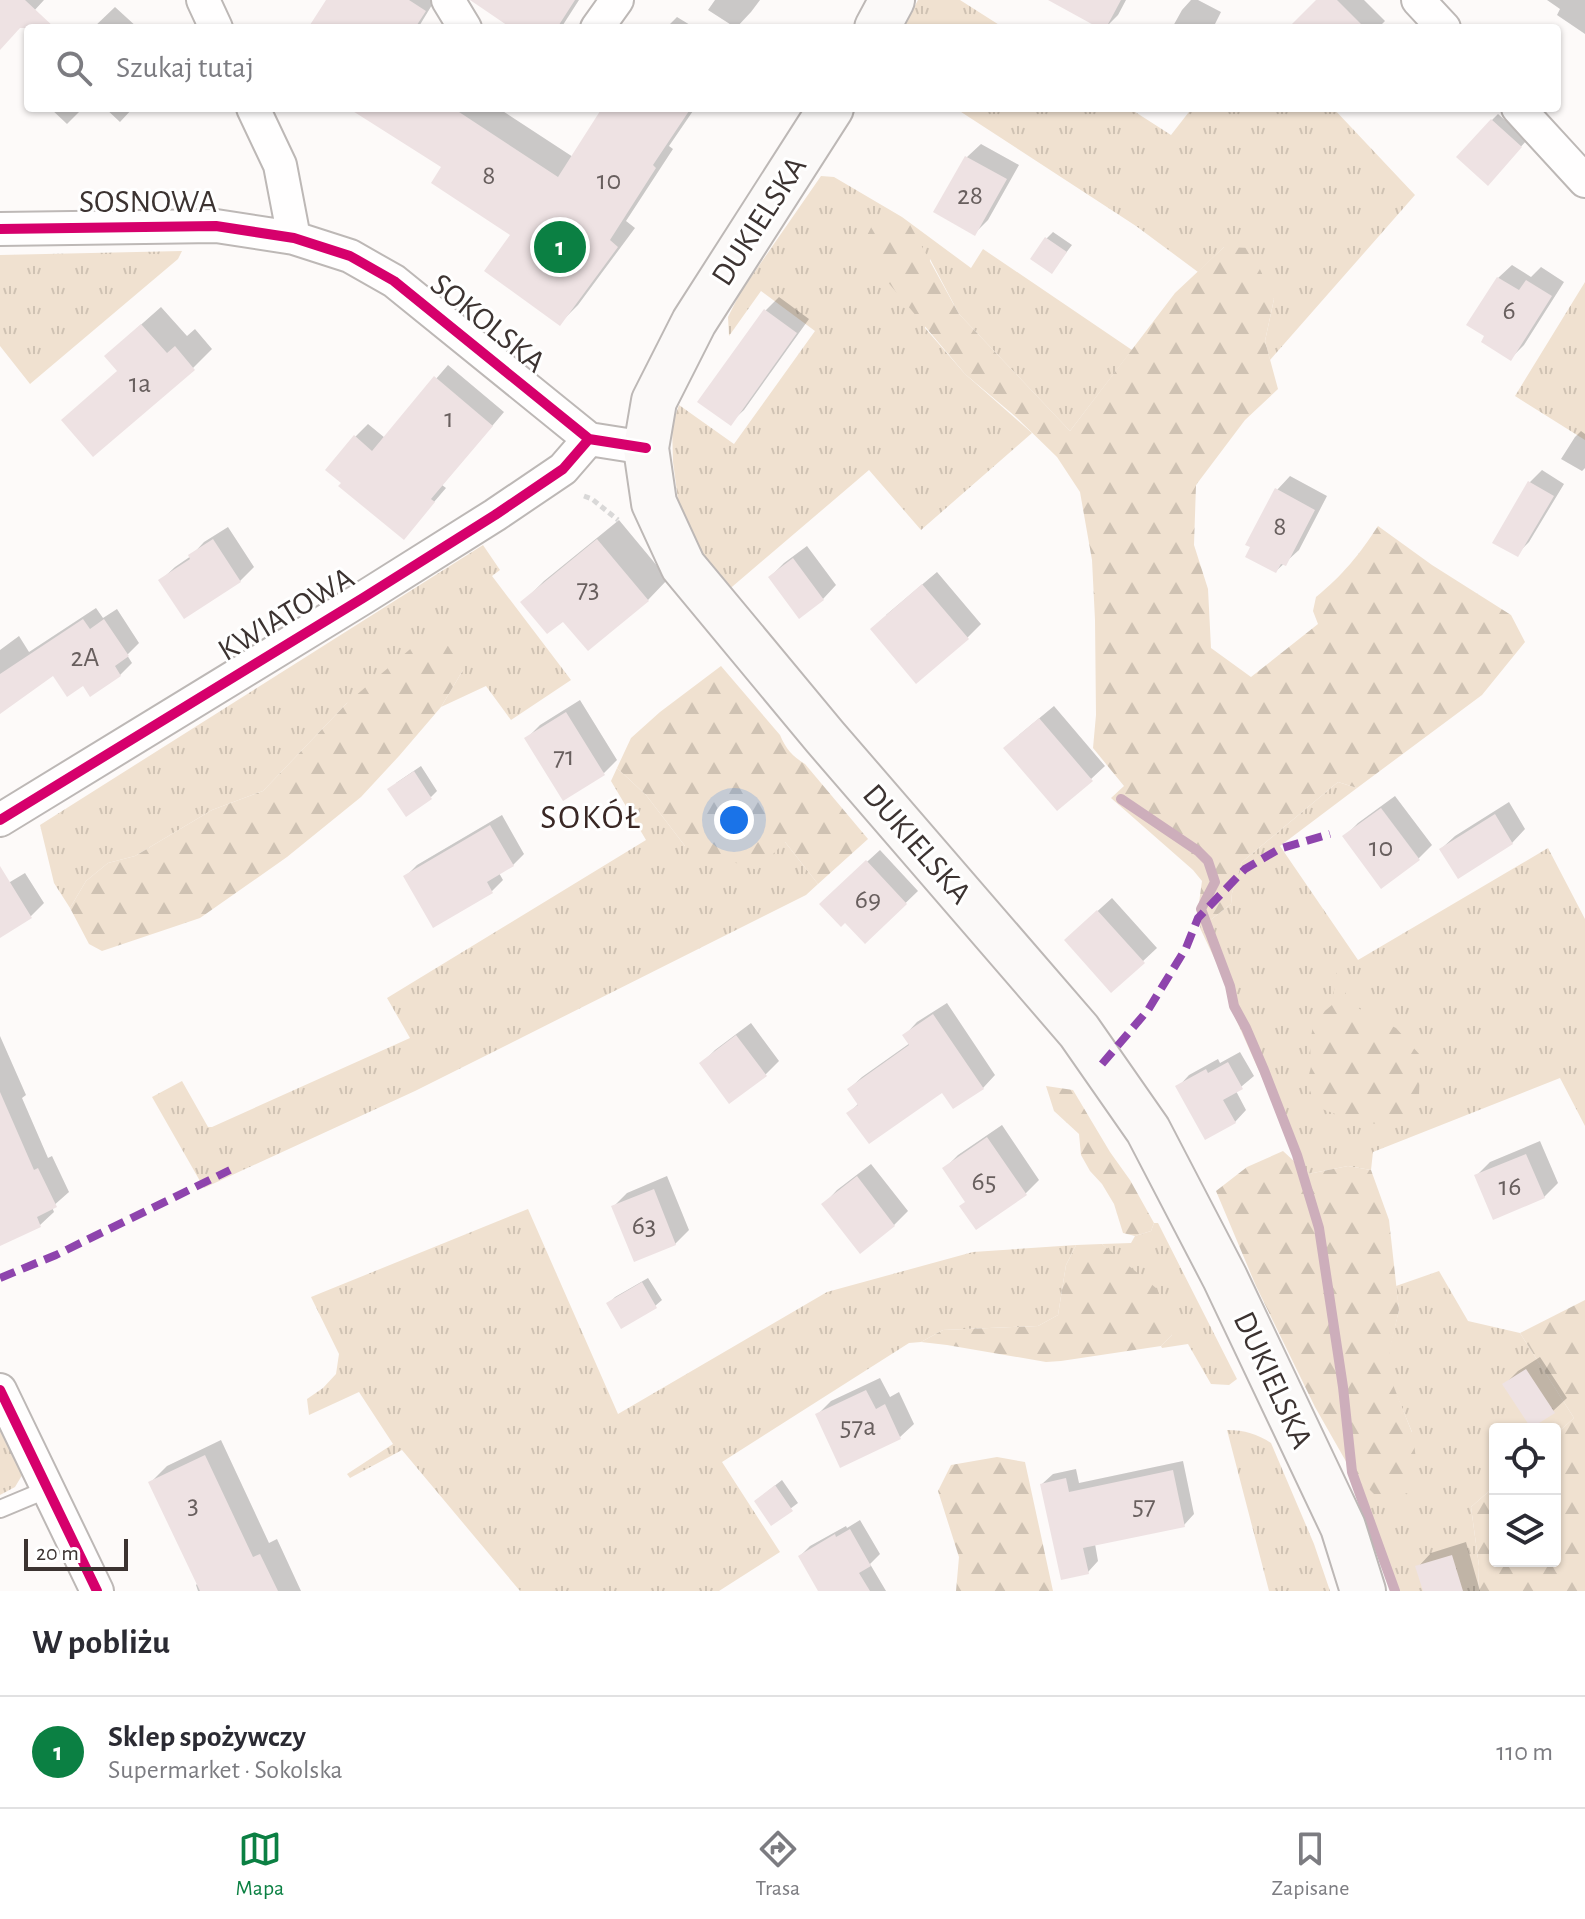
<!DOCTYPE html>
<html lang="pl">
<meta charset="utf-8">
<style>
:root{--surface:#fff;--page:#f7f7f7;--text:#2b2b33;--muted:#7c7c81;--line:#e1e1e2;--accent:#0b8043}
body{margin:0;font-family:"Alegreya Sans",sans-serif;background:var(--page);color:var(--text)}
.controls{position:absolute;right:24px;bottom:24px;display:grid;overflow:hidden;border-radius:8px;box-shadow:0 2px 6px #0004}
.controls button{width:72px;height:72px;display:grid;place-items:center;padding:0;border:0;border-bottom:2px solid var(--line);background:var(--surface);color:var(--text);font:40px sans-serif}
.scale{position:absolute;left:24px;bottom:20px;width:104px;box-sizing:border-box;padding-left:8px;border:4px solid #3c3331;border-top:0;font-size:22px;line-height:28px;white-space:nowrap;color:#3c3331;-webkit-text-stroke:6px #fff;paint-order:stroke}
.you{position:absolute;left:734px;top:820px;width:28px;height:28px;margin:-20px;border:6px solid #fff;border-radius:50%;background:#1a73e8;box-shadow:0 0 0 12px #1a73e833}
.badge{display:grid;place-items:center;width:52px;height:52px;border-radius:50%;background:var(--accent);color:#fff;font-size:26px;font-weight:700}
.pin{position:absolute;translate:-50% -50%;border:4px solid #fff;box-shadow:0 2px 8px #0006}
.list{margin:0;padding:0;list-style:none}
h2{display:flex;justify-content:space-between;align-items:center;height:104px;margin:0;padding:0 32px;font-size:34px}
h2 small{font-size:26px;font-weight:400;color:var(--muted)}
.list li{display:grid;grid-template-columns:52px 1fr auto;gap:24px;align-items:center;box-sizing:border-box;height:112px;padding:0 32px;border-top:2px solid var(--line)}
.list b{display:block;font-size:30px;white-space:nowrap}
.list p{margin:0;font-size:26px;white-space:nowrap;color:var(--muted)}
.list em{font-size:26px;font-style:normal;color:var(--muted)}
.icon{flex:none;width:44px;height:44px;fill:none;stroke:currentColor;stroke-width:2;stroke-linecap:round;stroke-linejoin:round}
.map{position:relative;flex:none;width:1585px;height:1591px;overflow:hidden}
.search{position:absolute;background:var(--surface);box-shadow:0 2px 6px #0004;left:24px;right:24px;top:24px;height:88px;display:flex;align-items:center;gap:20px;box-sizing:border-box;padding:0 28px;border-radius:8px;color:var(--muted);font-size:30px}
.sheet{height:216px;background:var(--surface)}
nav{display:flex;justify-content:space-around;align-items:center;box-sizing:border-box;height:112px;border-top:2px solid var(--line);background:var(--surface);font-size:22px;color:var(--muted)}
nav a{display:grid;justify-items:center;gap:4px}
nav .on{color:var(--accent)}
.map>svg:first-child{display:block}
.grass{fill:url(#grass-tufts)}
.forest{fill:url(#forest-firs)}
.shadow{fill:#0003}
.lines{fill:none;stroke-linecap:round;stroke-linejoin:round}
.stream{stroke:#cdaebb;stroke-width:10}
.building{fill:#eee2e3}
.service-casing{stroke:#bdb8b6;stroke-width:20}
.minor-casing{stroke:#bdb8b6;stroke-width:36}
.secondary-casing{stroke:#bdb8b6;stroke-width:48}
.path{stroke:#d9d8d8;stroke-width:5;stroke-dasharray:6 4;stroke-linecap:butt}
.service{stroke:#fffefe;stroke-width:16}
.minor{stroke:#fffefe;stroke-width:32}
.secondary{stroke:#fbf9f8;stroke-width:44}
.quiet{stroke:#8e44ad;stroke-width:8;stroke-dasharray:16 8;stroke-linecap:butt}
.cycleway-casing{stroke:#fff;stroke-width:15}
.cycleway{stroke:#d6006c;stroke-width:10}
.labels{text-anchor:middle;dominant-baseline:central;stroke-width:6;stroke-linejoin:round;paint-order:stroke}
.number-label{font-size:28px;fill:#685f5e}
.street-label{font-size:32px;fill:#3c3331;stroke:#fff}
.neighbourhood-label{font-size:34px;letter-spacing:2px;fill:#3a2825;stroke:#fff}
</style>
<div class="map">
<svg width="1585" height="1591" viewBox="0 0 1585 1591">
<defs>
<pattern id="grass-tufts" width="24" height="20" patternUnits="userSpaceOnUse" patternTransform="scale(2)"><rect width="24" height="20" fill="#f0e1d0"/><path d="M3 7l-1-3M5 7V3M7 7l1-3M15 17l-1-3M17 17v-4M19 17l1-3" fill="none" stroke="#cfc2b3"/></pattern>
<pattern id="forest-firs" width="22" height="20" patternUnits="userSpaceOnUse" patternTransform="scale(2)"><rect width="22" height="20" fill="#f0e1d0"/><path d="M5 1l3.5 6h-7zM16 11l3.5 6h-7z" fill="#cfc2b3"/></pattern>
</defs>
<rect width="100%" height="100%" fill="#fdfaf9"/>
<path class="grass" d="M918,0H960L1004,28H903Z
M955,108H1129L1171,135L1192,108H1333L1415,195L1270,360L1265,341L1274,299L1224,247L1198,272L1136,226Z
M821,176L834,177L902,217L971,268L983,249L1132,350L1070,431L959,314L930,259L925,328L965,374L1032,433L921,530L869,470L726,592L694,539L679,507L673,462L672,425L679,405L734,444L815,331L761,291L729,336L728,317L740,293Z
M182,251L178,259L30,384L0,346V255Z
M1585,282V440L1515,396Z
M483,545L500,570L492,576L571,680L511,720L486,686L441,707L463,670L347,703L263,791L212,810L135,856L108,863L86,881L70,908L54,883L40,825Z
M617,768L646,795L685,846L785,842L818,884L806,895L415,1091L204,1188L152,1097L182,1081L208,1127H212L410,1038L387,998L646,840L611,781Z
M1338,782L1357,788L1280,846L1358,960L1548,848L1585,919V1126L1560,1078L1373,1152L1371,1170L1348,1166L1308,1174L1295,1162L1275,1107L1230,1006L1227,985L1200,928L1231,904L1232,893L1242,862Z
M528,1209L618,1414L827,1292L973,1252L1076,1245L1066,1265L1058,1315L1038,1326L943,1330L921,1342L909,1343L722,1462L780,1552L719,1591H520L402,1450L350,1478L347,1474L393,1444L359,1392L309,1415L307,1399L323,1388L336,1374L339,1354L311,1297Z
M1154,1223H1158L1237,1379L1229,1385L1211,1384L1188,1344L1162,1348L1161,1346L1172,1335L1126,1265L1102,1244L1131,1243L1135,1236L1151,1231Z
M1439,1271L1468,1321L1520,1333L1574,1418L1555,1435V1429H1495V1486L1471,1507L1479,1566L1478,1591H1395L1352,1472L1379,1498L1412,1432L1385,1367L1399,1310L1396,1286Z
M1227,1430C1245,1430 1257,1434 1271,1443L1314,1544L1330,1591H1269Z
M0,1431L24,1472L15,1487L0,1495Z"/>
<path class="forest" d="M877,216L909,223L959,314L1070,431L1175,293L1224,247L1250,248L1274,299L1265,341L1278,389L1245,420L1196,485L1194,545L1208,589L1211,648L1251,677L1318,624L1313,611L1316,597C1343,575 1359,555 1378,526L1432,565L1511,615L1525,642L1482,695L1357,788L1338,782L1242,862L1232,893L1231,904L1200,928L1198,910L1202,881L1193,870L1111,798L1124,786L1093,748L1096,715L1095,620L1092,560L1080,492L1057,457L1016,417L965,374L860,249Z
M422,639L448,646L463,670L441,707L399,756L361,797L287,857L200,918L102,951L89,944L70,908L86,881L108,863L135,856L212,810L263,791L347,703Z
M721,666L780,735C786,749 792,756 805,764L868,839L818,884L785,842L757,870L685,846L646,795L617,768L631,738L660,712Z
M1337,970L1348,978L1345,999L1367,1014L1396,1028L1420,1055L1419,1097L1393,1126L1354,1121L1322,1109L1312,1096L1307,1082L1311,1067L1310,1043L1314,1020L1332,1005Z
M1046,1086L1073,1090L1110,1152L1130,1180L1154,1223L1151,1231L1135,1236L1123,1233L1114,1204L1102,1184L1090,1171L1081,1155L1079,1134L1054,1111Z
M1283,1151L1308,1174L1348,1166L1371,1170L1389,1220L1399,1310L1386,1367L1413,1435L1417,1468L1408,1493L1379,1499L1352,1472L1315,1407L1256,1286L1216,1191L1247,1167Z
M1102,1244L1156,1288L1169,1314L1172,1335L1161,1346L1061,1361L1046,1362L947,1345L921,1342L943,1330L1038,1326L1058,1315L1066,1265L1076,1245Z
M1585,1300V1591H1478L1479,1566L1471,1507L1495,1486V1561H1555V1435L1574,1418L1520,1333Z
M997,1457L1025,1462L1053,1591H956L959,1557L938,1491L951,1465Z"/>
<path class="shadow" d="M0,0H44L0,48Z
M328,0H435L418,28H327Z
M485,0H579L561,28H515Z
M715,0H760L751,12L736,28L708,10Z
M1067,0H1126L1118,15L1105,28Z
M1191,0H1198L1221,12L1213,28H1172L1182,10Z
M1319,0H1364L1385,21L1380,26L1382,28H1293Z
M1547,0H1585V34L1557,15L1560,9Z
M115,7L138,28H93Z
M677,17L695,28H666Z
M50,108H83L67,124Z
M105,108H133L120,122Z
M368,108H498L573,157L607,108H695L669,146L673,149L626,221L635,228L578,305L560,323L513,234L444,167Z
M1498,114L1527,140L1494,177L1492,120Z
M981,144L1019,165L988,220L974,234L967,157Z
M1053,232L1072,245L1052,271L1046,239Z
M1512,265L1531,277L1541,267L1564,282L1524,345L1511,358L1498,278Z
M779,297L809,319L744,410L730,423L766,310Z
M161,307L187,336L195,329L212,349L193,368L64,420L119,370L126,338Z
M448,365L504,412L442,485L446,488L404,537L355,437L368,424L385,438Z
M1581,431L1585,434V468L1582,471L1561,459L1575,437Z
M1542,470L1564,484L1529,542L1517,554L1530,482Z
M1290,476L1327,496L1299,550L1276,571L1277,490Z
M619,520L668,579L648,600L563,619L523,602L544,581Z
M228,527L254,567L240,581L161,580L175,567L191,556L204,542Z
M807,546L836,585L823,599L770,577L784,563Z
M937,572L981,624L967,638L886,615Z
M96,608L103,618L117,609L139,643L127,655L132,663L120,675L84,684L54,674L0,710V650L19,636L29,652Z
M580,700L617,760L604,773L526,739L540,725Z
M1054,706L1105,766L1091,779L1019,735Z
M421,766L437,791L431,797L396,783Z
M1395,796L1432,845L1418,859L1345,836L1358,823Z
M1509,802L1525,829L1512,843L1441,849L1455,836Z
M502,815L524,854L513,865L499,873L503,880L492,891L434,925L406,876L417,865Z
M880,850L918,891L865,942L834,892Z
M25,873L44,903L30,917L0,935V888Z
M1112,898L1157,948L1112,990L1080,927Z
M947,1003L995,1075L983,1088L943,1090L849,1113L859,1103L849,1089L862,1077L910,1043L905,1035L917,1022Z
M751,1023L779,1061L765,1075L702,1063L715,1050Z
M0,1036L26,1095L22,1098L48,1158L52,1156L69,1192L52,1207L54,1212L40,1225L13,1238L0,1208Z
M1240,1052L1254,1076L1236,1091L1246,1110L1235,1122L1178,1087L1189,1075L1218,1059L1220,1063Z
M1002,1125L1039,1180L1026,1193L976,1227L967,1201L944,1169L958,1155Z
M1540,1141L1558,1183L1544,1197L1476,1176L1490,1162Z
M871,1164L908,1211L894,1225L860,1251L824,1204L837,1190Z
M667,1176L689,1230L675,1244L614,1206L627,1193Z
M648,1278L662,1300L655,1306L609,1303L615,1297Z
M1540,1357L1567,1398L1553,1411L1505,1384L1518,1371Z
M880,1378L890,1397L899,1392L914,1424L900,1437L817,1415L831,1401Z
M221,1440L269,1543L277,1539L301,1591H198L196,1585L198,1583L150,1483L167,1466Z
M1183,1461L1194,1514L1184,1525L1095,1544L1098,1561L1088,1572L1042,1484L1053,1474L1076,1469L1079,1483Z
M782,1480L798,1503L771,1523L763,1495Z
M860,1520L880,1554L870,1564L886,1591H820L800,1556L810,1546L846,1526L847,1528Z
M1466,1542L1480,1591H1425L1418,1567L1431,1553Z"/>
<g class="lines">
<path class="stream" d="M1121,799L1198,851L1208,861L1215,882L1201,909L1230,986L1234,1006L1246,1028L1264,1070L1297,1155L1319,1228L1343,1387L1352,1472L1395,1591"/>
</g>
<path class="building" d="M0,0H25L55,28H20L0,50Z
M326,0H409L426,11L415,28H308Z
M470,0H575L557,28H511Z
M1048,0H1121L1106,28H1099Z
M1316,0H1337L1365,28H1288Z
M348,108H453L558,177L602,108H691L653,165L656,168L610,240L618,247L560,326L484,271L510,235L431,183L441,167Z
M1491,119L1522,147L1488,186L1456,157Z
M965,156L1007,179L975,236L933,212Z
M1045,237L1067,252L1052,274L1030,259Z
M1497,277L1519,290L1526,280L1552,296L1511,361L1481,342L1484,336L1466,325Z
M764,309L797,333L731,426L697,402Z
M141,324L167,353L175,346L195,370L93,457L61,420L117,371L104,356Z
M434,376L493,426L431,499L435,502L404,540L338,486L341,483L325,470L354,435L372,451Z
M1528,481L1554,496L1518,557L1492,543Z
M1275,488L1315,510L1286,566L1281,564L1276,573L1245,557L1250,547L1245,545Z
M213,539L241,582L184,619L158,580L190,559L188,555Z
M597,539L649,601L588,651L563,622L547,634L520,602Z
M793,558L824,600L799,619L768,577Z
M922,584L969,639L916,684L870,629Z
M83,619L90,629L104,619L129,656L115,666L121,676L90,697L83,686L67,697L53,676L0,714V674Z
M566,712L605,775L563,801L524,738Z
M1039,718L1093,781L1057,811L1003,748Z
M414,771L432,799L406,817L387,789Z
M1381,808L1420,860L1381,889L1342,836Z
M1495,814L1513,844L1458,879L1439,849Z
M490,825L514,866L487,882L493,893L433,928L403,876Z
M866,860L907,904L865,944L845,923L841,927L819,904Z
M0,866L32,918L0,938Z
M1097,910L1145,963L1111,993L1064,940Z
M933,1014L984,1089L953,1109L942,1093L869,1144L846,1113L858,1105L847,1089L909,1045L902,1035Z
M736,1035L767,1076L729,1104L699,1063Z
M1228,1062L1243,1089L1223,1100L1236,1123L1205,1140L1175,1086L1206,1069L1208,1073Z
M0,1092L34,1170L38,1168L57,1207L37,1217L41,1227L0,1246Z
M987,1137L1027,1195L976,1230L959,1206L965,1202L942,1168Z
M1526,1154L1545,1198L1493,1220L1474,1175Z
M857,1176L895,1226L860,1254L821,1204Z
M654,1189L676,1245L634,1262L611,1206Z
M642,1282L657,1308L621,1329L606,1303Z
M1526,1369L1555,1413L1531,1428L1502,1384Z
M866,1390L876,1409L885,1404L901,1439L840,1468L815,1414Z
M205,1455L253,1557L260,1554L278,1591H200L148,1482Z
M1173,1470L1185,1527L1083,1548L1089,1574L1061,1580L1040,1484L1066,1478L1069,1492Z
M775,1485L793,1511L771,1526L754,1501Z
M850,1529L871,1566L859,1573L870,1591H818L798,1556L835,1534L836,1537Z
M1452,1555L1463,1591H1423L1415,1566Z"/>
<g class="lines">
<g class="service-casing">
<path id="service" d="M0,1509L48,1489"/>
</g>
<g class="minor-casing">
<path id="minor" d="M203,0L216,28
M448,0L465,28
M1418,0L1444,28
M597,28L617,0
M253,108L280,165L294,238
M1518,108L1585,181
M0,229L216,226L294,238L350,256L394,281L589,439L646,448
M0,820L363,598L495,515L563,469L589,439
M0,1390L97,1591"/>
</g>
<g class="secondary-casing">
<path id="secondary" d="M877,28L892,0
M831,108L694,322L654,401L646,448L654,503L683,566L825,737L1079,1031L1148,1130L1225,1278L1343,1527L1363,1591"/>
</g>
<path class="path" d="M584,496L592,499L618,520"/>
<use href="#service" class="service"/>
<use href="#minor" class="minor"/>
<use href="#secondary" class="secondary"/>
<path class="quiet" d="M1102,1064L1148,1010L1186,948L1198,918L1245,869L1279,849L1330,834
M0,1278L56,1255L230,1170"/>
<g class="cycleway-casing">
<path id="cycleway" d="M0,229L216,226L294,238L350,256L394,281L589,439L646,448
M0,820L363,598L495,515L563,469L589,439
M0,1390L97,1591"/>
</g>
<use href="#cycleway" class="cycleway"/>
</g>
<g class="labels">
<g class="number-label">
<text x="489" y="176">8</text>
<text x="609" y="181">10</text>
<text x="970" y="196">28</text>
<text x="1509" y="311">6</text>
<text x="140" y="384">1a</text>
<text x="449" y="419">1</text>
<text x="1280" y="527">8</text>
<text x="588" y="589">73</text>
<text x="85" y="658">2A</text>
<text x="564" y="757">71</text>
<text x="1381" y="848">10</text>
<text x="868" y="900">69</text>
<text x="984" y="1182">65</text>
<text x="1510" y="1187">16</text>
<text x="644" y="1226">63</text>
<text x="858" y="1427">57a</text>
<text x="193" y="1505">3</text>
<text x="1144" y="1506">57</text>
</g>
<g class="street-label">
<text x="148" y="202">SOSNOWA</text>
<text transform="translate(759 221) rotate(-57)">DUKIELSKA</text>
<text transform="translate(488 323) rotate(39)">SOKOLSKA</text>
<text transform="translate(286 614) rotate(-31)">KWIATOWA</text>
<text transform="translate(917 844) rotate(49)">DUKIELSKA</text>
<text transform="translate(1273 1380) rotate(65)">DUKIELSKA</text>
</g>
<g class="neighbourhood-label">
<text x="591" y="818">SOKÓŁ</text>
</g>
</g>
</svg>
<div class="controls">
<button><svg class="icon" aria-label="locate" viewBox="0 0 24 24"><circle cx="12" cy="12" r="6"/><path d="M12 2v4M12 18v4M2 12h4M18 12h4"/></svg></button>
<button><svg class="icon" aria-label="layers" viewBox="0 0 24 24"><path d="M12 4l9 5-9 5-9-5zM3 14l9 5 9-5"/></svg></button>
</div>
<div class="scale">20 m</div>
<div class="you"></div>
<div class="pin badge" style="left:560px;top:247px">1</div>
<div class="search"><svg class="icon" aria-label="search" viewBox="0 0 24 24"><circle cx="10" cy="10" r="6"/><path d="M15 15l6 6"/></svg>Szukaj tutaj</div>
</div>
<section class="sheet">
<h2>W pobliżu<small></small></h2>
<ul class="list">
<li><span class="badge">1</span><div><b>Sklep spożywczy</b><p>Supermarket · Sokolska</p></div><em>110 m</em></li>
</ul>
</section>
<nav>
<a class="on"><svg class="icon" aria-label="map" viewBox="0 0 24 24"><path d="M3 6l6-2 6 2 6-2v14l-6 2-6-2-6 2zM9 4v14M15 6v14"/></svg>Mapa</a>
<a><svg class="icon" aria-label="directions" viewBox="0 0 24 24"><path d="M12 3l9 9-9 9-9-9zM9 14v-3h6M13 9l2 2-2 2"/></svg>Trasa</a>
<a><svg class="icon" aria-label="saved" viewBox="0 0 24 24"><path d="M7 4h10v16l-5-4-5 4z"/></svg>Zapisane</a>
</nav>
